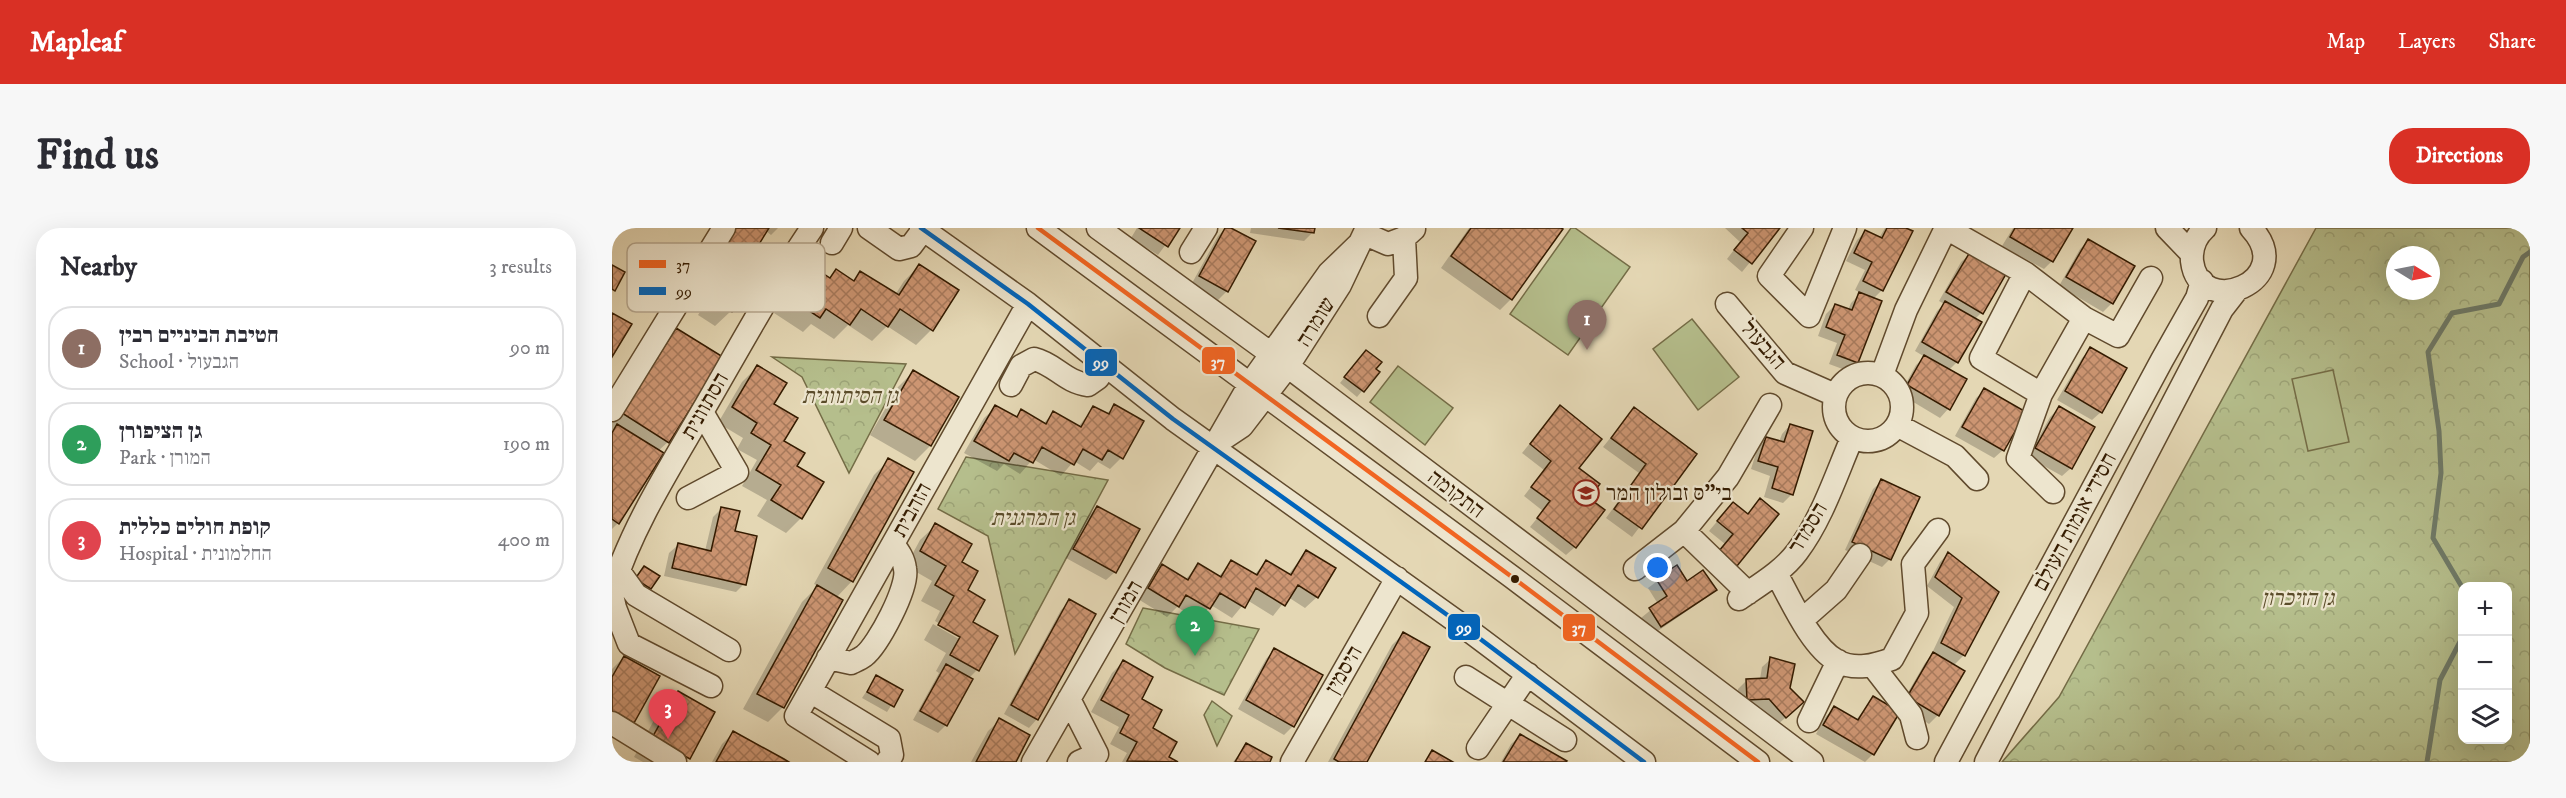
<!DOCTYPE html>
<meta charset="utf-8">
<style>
:root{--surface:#fff;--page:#f7f7f7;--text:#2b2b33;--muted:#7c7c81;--line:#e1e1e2;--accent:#d93025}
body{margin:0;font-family:"IM FELL DW Pica","Frank Ruhl Libre",serif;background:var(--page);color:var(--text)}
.controls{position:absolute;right:18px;bottom:18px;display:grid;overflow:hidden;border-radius:12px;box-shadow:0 6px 24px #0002}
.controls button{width:54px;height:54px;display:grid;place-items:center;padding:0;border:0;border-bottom:2px solid var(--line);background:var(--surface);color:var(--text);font:30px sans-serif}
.compass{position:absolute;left:1774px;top:18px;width:54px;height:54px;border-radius:50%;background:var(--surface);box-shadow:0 6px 24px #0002;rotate:100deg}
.you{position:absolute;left:1046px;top:340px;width:21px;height:21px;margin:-15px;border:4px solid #fff;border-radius:50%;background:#1a73e8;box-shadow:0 0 0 9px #1a73e833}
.badge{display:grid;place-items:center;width:39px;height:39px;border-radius:50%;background:var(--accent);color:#fff;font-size:20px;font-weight:700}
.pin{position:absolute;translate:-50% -50px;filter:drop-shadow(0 2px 3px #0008)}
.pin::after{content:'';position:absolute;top:32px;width:21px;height:18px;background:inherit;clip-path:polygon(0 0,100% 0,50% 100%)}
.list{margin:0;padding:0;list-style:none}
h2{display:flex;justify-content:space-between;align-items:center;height:78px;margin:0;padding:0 24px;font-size:26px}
h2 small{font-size:20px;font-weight:400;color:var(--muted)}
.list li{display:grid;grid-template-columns:39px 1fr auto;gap:18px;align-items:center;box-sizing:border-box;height:84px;margin:0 12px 12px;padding:0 12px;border:2px solid var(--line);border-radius:24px}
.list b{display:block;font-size:22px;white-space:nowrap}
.list p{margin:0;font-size:20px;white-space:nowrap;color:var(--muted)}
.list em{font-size:20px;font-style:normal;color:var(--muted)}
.icon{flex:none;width:33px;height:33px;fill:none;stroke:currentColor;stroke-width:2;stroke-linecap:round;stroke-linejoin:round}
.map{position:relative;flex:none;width:1918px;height:534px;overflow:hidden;border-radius:24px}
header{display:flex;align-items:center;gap:36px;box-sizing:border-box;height:84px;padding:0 30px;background:var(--accent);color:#fff}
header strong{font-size:28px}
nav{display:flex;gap:33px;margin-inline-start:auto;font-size:21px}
.intro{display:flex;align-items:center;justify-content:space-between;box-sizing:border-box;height:144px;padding:0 36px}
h1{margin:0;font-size:42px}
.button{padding:15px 27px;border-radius:24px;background:var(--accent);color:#fff;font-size:21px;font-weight:700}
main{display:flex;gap:36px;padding:0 36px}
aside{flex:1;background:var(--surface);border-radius:24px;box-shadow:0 6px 24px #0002}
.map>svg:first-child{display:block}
.park{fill:url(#park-crowns);stroke:#746c46;stroke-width:1.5;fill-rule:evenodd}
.garden{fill:#b5be8c;stroke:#746c46;stroke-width:1.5}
.shadow{fill:#0003}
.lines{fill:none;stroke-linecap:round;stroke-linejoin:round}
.stream{stroke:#6e7a68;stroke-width:5}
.building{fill:url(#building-cross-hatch);stroke:#341b00;stroke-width:1.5}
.minor-casing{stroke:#604a2d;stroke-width:25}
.minor{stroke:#ede5ce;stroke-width:22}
.bus-1-casing{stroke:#ede5ce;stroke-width:9}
.bus-2-casing{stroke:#ede5ce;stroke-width:9}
.bus-1{stroke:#f26522;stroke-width:4.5}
.bus-2{stroke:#0065bd;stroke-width:4.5}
.bus-dot{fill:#341b00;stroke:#ede5ce;stroke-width:2}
.labels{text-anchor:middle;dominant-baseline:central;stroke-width:4.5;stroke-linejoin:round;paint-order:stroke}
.street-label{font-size:22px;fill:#341b00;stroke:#ede5ce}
.park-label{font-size:22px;font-style:italic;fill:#5b4c2a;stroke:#ede5ce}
.poi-label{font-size:22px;fill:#341b00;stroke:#ede5ce;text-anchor:start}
.key{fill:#ede5ce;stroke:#b6a890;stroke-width:1.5}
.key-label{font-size:16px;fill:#341b00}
.line-badge{stroke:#ede5ce;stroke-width:2}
.badge-label{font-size:16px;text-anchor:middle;font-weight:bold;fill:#fff}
</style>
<header>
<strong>Mapleaf</strong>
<nav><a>Map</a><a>Layers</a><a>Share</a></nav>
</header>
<div class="intro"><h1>Find us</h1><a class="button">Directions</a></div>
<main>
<aside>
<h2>Nearby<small>3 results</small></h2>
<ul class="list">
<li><span class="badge" style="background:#8d6e63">1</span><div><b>חטיבת הביניים רבין</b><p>School · הגבעול</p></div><em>90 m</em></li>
<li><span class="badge" style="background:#2e9e5b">2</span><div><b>גן הציפורן</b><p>Park · המורן</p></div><em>190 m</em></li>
<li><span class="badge" style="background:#e0444e">3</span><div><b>קופת חולים כללית</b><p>Hospital · החלמונית</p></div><em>400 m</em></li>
</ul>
</aside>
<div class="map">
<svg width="1918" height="534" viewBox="0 0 1918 534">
<defs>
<pattern id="park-crowns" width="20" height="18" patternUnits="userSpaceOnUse" patternTransform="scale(1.5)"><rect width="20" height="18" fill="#b5be8c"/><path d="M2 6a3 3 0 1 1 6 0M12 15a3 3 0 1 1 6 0" fill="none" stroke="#9ca377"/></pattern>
<pattern id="building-cross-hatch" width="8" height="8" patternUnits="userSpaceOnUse" patternTransform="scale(1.5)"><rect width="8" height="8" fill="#cc9572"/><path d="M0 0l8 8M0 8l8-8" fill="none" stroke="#a6795b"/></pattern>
</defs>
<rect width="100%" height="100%" fill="#e4d7b4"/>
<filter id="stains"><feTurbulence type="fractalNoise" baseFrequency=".00333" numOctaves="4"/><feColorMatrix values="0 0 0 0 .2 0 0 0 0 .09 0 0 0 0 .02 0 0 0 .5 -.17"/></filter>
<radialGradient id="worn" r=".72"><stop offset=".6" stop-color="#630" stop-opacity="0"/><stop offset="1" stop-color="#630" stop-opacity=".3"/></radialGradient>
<path class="park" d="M1704,0H1918V534H1390L1447,469ZM1783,27H1819V63H1783ZM1850,358H1896V512H1850Z
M160,129L294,136L237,245L190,149Z
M354,229L496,252L403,426L376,308L326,281Z
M531,380L647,401L612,467L553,440L514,416Z
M600,473L620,488L605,518L592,487Z"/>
<path class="garden" d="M959,0H963L1018,39L956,127L898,86Z
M1080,91L1127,149L1086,182L1041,121Z
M786,138L841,180L813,217L758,174Z
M1721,142L1737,214L1696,223L1680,151Z"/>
<path class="shadow" d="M120,0H166L159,7L154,3L136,31L147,38L119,83L103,98L86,87L111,48L96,38Z
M525,0H566L546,27L519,10Z
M614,0H616L615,63L606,72L579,57L606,8Z
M639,0H701V4L692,13L638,5Z
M857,0H947L899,71L888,82L829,40Z
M1113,0H1166L1130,44L1115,31L1128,14Z
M1273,0H1290L1270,62L1261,71L1245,135L1236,143L1217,136L1225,115L1206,108L1214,86L1223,77L1236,82L1239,75L1249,65L1243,62L1253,42L1234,33L1245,12L1253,4L1267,10Z
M1401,0H1459L1440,33L1432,41L1390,18Z
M1476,13L1521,38L1500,75L1491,84L1447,58L1468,21Z
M1358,26L1369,85L1363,91L1345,134L1337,142L1353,152L1336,181L1328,190L1288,166L1304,137L1313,129L1303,123L1325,83L1332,76L1327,73L1349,34Z
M198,38L217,51L224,43L240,54L249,45L283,67L292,53L307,38L319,102L304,117L275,98L260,113L236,97L222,111L199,96L191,104L162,85L182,53Z
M64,102L56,214L46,223L6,295L0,301V195L49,117Z
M1478,121L1489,184L1480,192L1445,172L1470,130Z
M749,129L765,145L745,169L728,155Z
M145,139L160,176L170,213L183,239L189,290L174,305L145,288L155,272L130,258L145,232L125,221L131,210L106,195L130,154Z
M301,144L345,169L318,218L303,233L258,207L286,159Z
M1373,162L1391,222L1382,230L1343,208L1364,170Z
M503,178L509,230L498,241L486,234L478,243L462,233L449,248L421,231L408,246L392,236L385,243L352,225L372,190L384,179L403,190L409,183L431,196L441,185L466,199L482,179L494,186Z
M948,179L975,270L963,319L954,327L918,299L931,283L912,268L932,242L910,225Z
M1447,180L1459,240L1450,248L1416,229L1438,189Z
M1022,181L1083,226L1020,309L994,290L1027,245L991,219Z
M1178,197L1180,266L1171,275L1152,269L1158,248L1139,241L1146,219L1154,210L1167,214L1170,206Z
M277,232L240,353L224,370L171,479L156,494L131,481L190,374L206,358L202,356L262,247Z
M1270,253L1278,331L1270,339L1233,322L1261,261Z
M1148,272L1124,337L1115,345L1113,316L1097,303L1113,284L1135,287Z
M485,279L503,344L494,352L454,330L476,288Z
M110,280L122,304L132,356L124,364L52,348L57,325L66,317L93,323L101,289Z
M324,297L348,335L359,394L384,409L365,442L357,450L334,497L326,505L301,492L327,445L324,443L334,425L312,412L321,396L347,411V407L323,393L328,383L309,373L320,353L294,338L308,312Z
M694,324L705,369L693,380L676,369L661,388L635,372L620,390L599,377L586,392L565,379L555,389L526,371L539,349L551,338L573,352L586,337L606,349L620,334L642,347L654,334L676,347Z
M1336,326L1385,364L1352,427L1341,438L1326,487L1317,496L1288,478L1313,435L1323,424L1321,423L1342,379L1315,358L1328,334Z
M1064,339L1075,355L1103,362L1094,370L1040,407L1029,390L1046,376L1036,360Z
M458,373L425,491L417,500L392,486L449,382Z
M791,406L753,534H716L780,417Z
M662,422L681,498L672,507L626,481L654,431Z
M12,429L46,448L20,494L5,509L0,507V441Z
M1159,431L1176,460L1181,483L1164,498L1148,479L1127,480L1126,461L1135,452L1148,451L1150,439Z
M511,434L539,501L555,530L563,534H510L515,525L498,516L507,499L479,484L500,445Z
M264,449L289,462L275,484L250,470Z
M66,465L101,484L76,530L73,534H31L22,529L47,483Z
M1261,470V526L1253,534L1204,506L1214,488L1223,480L1244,492Z
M388,492L402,534H359L376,503Z
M121,505L173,534H100L110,516Z
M908,508L952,534H889L899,516Z
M634,517L656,534H621Z"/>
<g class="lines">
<path class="stream" d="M1850,359L1821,310L1829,245L1827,203L1816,124L1840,85L1887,76L1911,29L1918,24
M1815,534L1828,452L1850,410"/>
</g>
<path class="building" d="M124,0H157L138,31L149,38L120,84L100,72L125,32L110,22Z
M527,0H568L556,19Z
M613,0H619L644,13L616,64L587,48Z
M666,0H703L702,5Z
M859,0H949L951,1L900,72L839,28Z
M1130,0H1168L1140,36L1122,22L1136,5Z
M1275,0H1294L1301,3L1271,63L1251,53L1260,34L1242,25L1253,2L1270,10Z
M1403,0H1461L1441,34L1398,9Z
M1476,11L1523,38L1501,76L1454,49Z
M1358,24L1394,46L1371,86L1334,64Z
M197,36L218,50L224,41L242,53L248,43L287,67L307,36L347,62L321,103L288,81L276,99L249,81L238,97L214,81L208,90L176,69Z
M0,37L13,44L3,63L0,61Z
M1247,64L1270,73L1246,135L1225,127L1233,107L1214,99L1223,76L1240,82Z
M1333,73L1370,94L1346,135L1310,114Z
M0,85L20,96L0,129Z
M64,100L111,129L57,215L10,185Z
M1478,119L1515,140L1490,185L1453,163Z
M754,122L770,134L764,141L768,144L752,164L732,149Z
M1312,127L1355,151L1338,182L1295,157Z
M145,137L175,155L162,176L186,190L172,213L193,225L185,238L212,254L190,291L159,272L169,257L144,242L159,217L139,205L145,195L120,179Z
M301,142L347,169L319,218L272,192Z
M1372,160L1414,184L1392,223L1350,199Z
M502,176L532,193L511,231L496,222L490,232L471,221L462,237L430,219L421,235L402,225L397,233L362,213L383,177L405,189L409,181L434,196L441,183L469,199L481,178L497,186Z
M948,177L990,211L967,240L988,256L977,270L993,282L964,320L925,290L938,273L919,259L939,233L918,216Z
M1447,178L1483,199L1460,241L1423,220Z
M1022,179L1085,226L1030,301L1002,281L1034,236L999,210Z
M5,196L52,225L7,296L0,291V205Z
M1178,196L1201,203L1181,267L1160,260L1166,239L1146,233L1154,209L1172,214Z
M276,230L302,244L241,354L216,340Z
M1269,251L1308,269L1279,332L1240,314Z
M1148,270L1167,286L1125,338L1107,323L1121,306L1105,293L1121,274L1136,286Z
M485,278L528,301L504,345L461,321Z
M109,279L128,283L123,303L145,308L134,357L60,340L66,315L99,323Z
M323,295L360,316L350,334L366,343L356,362L373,372L361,394L386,408L367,443L338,427L348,409L326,397L342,368L323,357L334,338L308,323Z
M694,322L724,340L706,370L686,357L673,378L644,360L633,380L608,365L598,381L574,367L567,379L536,360L550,336L576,352L586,335L609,349L619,332L645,347L654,332L679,347Z
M1336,324L1387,364L1353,428L1329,415L1350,370L1323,349Z
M1065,337L1075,353L1091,342L1105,362L1049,399L1037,380L1055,368L1044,351Z
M32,338L48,348L39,361L23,351Z
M205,357L231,372L172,480L145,466Z
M457,371L484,386L426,492L399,477Z
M791,404L818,419L755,534H727L722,531Z
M662,420L711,447L682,499L634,472Z
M1321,424L1353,443L1327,488L1295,469Z
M12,428L48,448L22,495L0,483V449Z
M1158,429L1183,436L1178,460L1192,474L1174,490L1157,471L1135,472L1134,451L1155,450Z
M511,432L541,449L530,471L550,482L541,500L565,514L557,529L566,534L515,533L525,514L508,505L517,487L489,472Z
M334,436L361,451L335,498L308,483Z
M264,447L291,462L282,479L255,464Z
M66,463L103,484L78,531L40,510Z
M1261,468L1288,484L1262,527L1211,497L1222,478L1246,492Z
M387,490L418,507L404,534H364Z
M121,503L172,531L177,534H104Z
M908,506L955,533L954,534H891Z
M634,515L660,529L658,534H623Z
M820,522L841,534H813Z"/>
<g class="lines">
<g class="minor-casing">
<path id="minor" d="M257,0L287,21L299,18L311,2
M309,0L416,76L561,191L855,401L1032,534
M426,0L900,349L1146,534
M486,0L658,125L1200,534
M1190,0L1157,48L1197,88L1233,0
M1334,0L1413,45L1472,90L1429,166L1369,130L1413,45
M1555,0L1580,26
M1593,0C1583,9 1579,20 1580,33C1587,93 1688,53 1639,0
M753,6L776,16L792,10L802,1
M220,15L229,0
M579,24L594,0
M1115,76L1173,145L1223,167
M767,88L794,50L792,10
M1472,90L1506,108L1539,50
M1222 179a34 34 0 1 1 68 0a34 34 0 1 1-68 0Z
M1270,147L1294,82L1334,0
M399,157L409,138L422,131C443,136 453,154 476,157L486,150L494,138
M1429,166L1406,230L1441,264
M0,182L112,0
M1285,197L1343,228L1365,251
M612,210L630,198L676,138L728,57L755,0
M76,270L125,244L90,184
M1072,303L1136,365
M1023,341L1072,303L1116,249L1158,177
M6,342L24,367L117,422
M1164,345C1178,370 1199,419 1225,433C1243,443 1263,437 1280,431L1305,385L1301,336L1326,302
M0,362C20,299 57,241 90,184C126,122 160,59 200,0
M0,367L3,380L17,416L99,458
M1127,371C1147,357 1171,343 1185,324C1210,291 1224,247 1240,210
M1190,392L1224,362L1248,327
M216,430L239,435C243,433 248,431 252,428C266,417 297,359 293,341C292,331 287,324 281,316
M1261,438L1299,487L1305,510
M854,449L953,512
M198,463L277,511L280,527L275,534
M457,471L485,526L467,534
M1197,493L1226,433
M0,495L63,534
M866,520L916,446
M257,534L184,488L416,76
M421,534L638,156L717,45L747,16
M680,534L785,350
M1334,534L1550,132L1585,70L1590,53
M1374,534L1610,81L1624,63"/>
</g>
<use href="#minor" class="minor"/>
<g class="bus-1-casing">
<path id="bus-1" d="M426,0L900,349L1146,534"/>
</g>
<g class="bus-2-casing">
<path id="bus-2" d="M309,0L416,76L561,191L855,401L1032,534"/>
</g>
<use href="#bus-1" class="bus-1"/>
<use href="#bus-2" class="bus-2"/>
</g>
<defs>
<g id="school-ring" transform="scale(1.35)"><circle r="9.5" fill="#ede5ce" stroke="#8f2418" stroke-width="1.5"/><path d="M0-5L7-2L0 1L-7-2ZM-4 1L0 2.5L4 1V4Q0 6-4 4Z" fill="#8f2418"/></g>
</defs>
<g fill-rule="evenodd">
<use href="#school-ring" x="974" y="265"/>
</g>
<circle class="bus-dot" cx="903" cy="351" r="5"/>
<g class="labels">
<g class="street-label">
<text transform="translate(704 94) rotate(-58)">שומרה</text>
<text transform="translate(1151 117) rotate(49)">הגבעול</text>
<text transform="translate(93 178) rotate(-60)">הסתוונית</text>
<text transform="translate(844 266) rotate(37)">התקומה</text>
<text transform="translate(300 282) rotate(-61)">הזהבית</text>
<text transform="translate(1463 294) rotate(-62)">חסידי אומות העולם</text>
<text transform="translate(1196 300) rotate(-59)">הסמדר</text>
<text transform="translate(514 374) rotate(-60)">המורן</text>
<text transform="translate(732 442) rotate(-60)">היסמין</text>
</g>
<g class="park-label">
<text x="238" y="168">גן הסיתוונית</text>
<text x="421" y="290">גן המרגנית</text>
<text x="1686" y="370">גן הזיכרון</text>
</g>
<g class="poi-label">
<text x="994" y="265">בי"ס זבולון המר</text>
</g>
</g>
<rect x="15" y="15" width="198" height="69" rx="9" class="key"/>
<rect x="27" y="32" width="27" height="8" fill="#f26522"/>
<rect x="27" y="59" width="27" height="8" fill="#0065bd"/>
<g class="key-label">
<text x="64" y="42">37</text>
<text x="64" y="69">99</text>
</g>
<g class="line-badge">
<rect x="589" y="118" width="35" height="29" rx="6" fill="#f26522"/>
<rect x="472" y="120" width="34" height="29" rx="6" fill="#0065bd"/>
<rect x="835" y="385" width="34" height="28" rx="6" fill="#0065bd"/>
<rect x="950" y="385" width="34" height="29" rx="6" fill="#f26522"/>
</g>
<g class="badge-label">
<text x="606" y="139">37</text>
<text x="489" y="140">99</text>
<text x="852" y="405">99</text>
<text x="967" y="405">37</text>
</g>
<rect width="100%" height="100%" filter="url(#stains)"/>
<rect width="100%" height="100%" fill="url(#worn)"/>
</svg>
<div class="controls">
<button>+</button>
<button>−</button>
<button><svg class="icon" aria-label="layers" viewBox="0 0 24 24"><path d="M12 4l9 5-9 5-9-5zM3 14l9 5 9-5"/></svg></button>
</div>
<svg class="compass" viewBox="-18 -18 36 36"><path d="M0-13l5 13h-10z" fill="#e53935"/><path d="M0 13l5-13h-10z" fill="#7c7c81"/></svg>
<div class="you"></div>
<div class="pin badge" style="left:975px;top:122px;background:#8d6e63">1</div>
<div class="pin badge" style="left:583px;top:428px;background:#2e9e5b">2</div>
<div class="pin badge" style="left:56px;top:511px;background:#e0444e">3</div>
</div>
</main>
